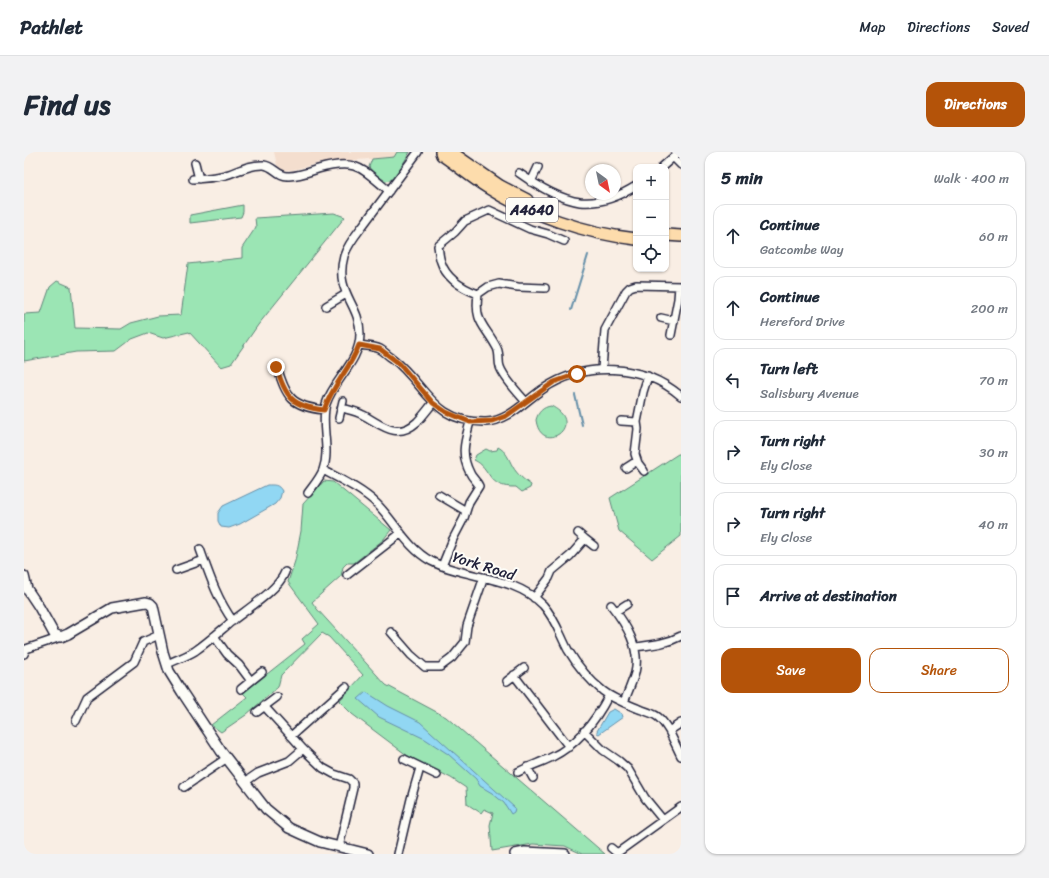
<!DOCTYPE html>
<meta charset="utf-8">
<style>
:root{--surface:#fff;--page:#f2f2f3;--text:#1f2937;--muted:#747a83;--line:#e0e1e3;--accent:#b45309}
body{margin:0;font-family:Sriracha,sans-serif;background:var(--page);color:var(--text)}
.controls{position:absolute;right:12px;top:12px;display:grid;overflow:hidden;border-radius:8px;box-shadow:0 1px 3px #0004}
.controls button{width:36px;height:36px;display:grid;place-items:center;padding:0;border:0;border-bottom:1px solid var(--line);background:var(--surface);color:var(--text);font:20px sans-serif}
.compass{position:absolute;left:561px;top:12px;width:36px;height:36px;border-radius:50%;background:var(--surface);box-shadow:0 1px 3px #0004;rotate:147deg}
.stop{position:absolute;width:12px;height:12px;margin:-9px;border:3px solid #b45309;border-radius:50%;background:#fff}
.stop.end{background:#b45309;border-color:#fff;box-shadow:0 1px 4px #0008}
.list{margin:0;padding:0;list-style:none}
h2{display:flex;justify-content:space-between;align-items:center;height:52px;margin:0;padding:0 16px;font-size:17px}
h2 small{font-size:13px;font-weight:400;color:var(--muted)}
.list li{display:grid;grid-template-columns:26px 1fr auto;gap:12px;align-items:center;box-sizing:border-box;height:64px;margin:0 8px 8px;padding:0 8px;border:1px solid var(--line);border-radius:12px}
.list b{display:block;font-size:15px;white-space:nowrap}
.list p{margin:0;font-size:13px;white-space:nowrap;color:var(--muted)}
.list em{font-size:13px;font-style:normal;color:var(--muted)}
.actions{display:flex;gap:8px;padding:12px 16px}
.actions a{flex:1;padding:9px 0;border:1px solid var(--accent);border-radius:12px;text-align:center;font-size:14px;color:var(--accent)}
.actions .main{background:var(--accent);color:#fff}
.icon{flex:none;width:22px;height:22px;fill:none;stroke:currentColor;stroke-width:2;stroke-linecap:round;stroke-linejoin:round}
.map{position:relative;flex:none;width:657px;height:702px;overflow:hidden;border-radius:12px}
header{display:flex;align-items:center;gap:24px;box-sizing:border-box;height:56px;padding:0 20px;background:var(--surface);border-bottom:1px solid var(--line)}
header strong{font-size:19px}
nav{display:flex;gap:22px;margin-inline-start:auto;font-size:14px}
.intro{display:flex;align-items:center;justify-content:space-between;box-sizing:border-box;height:96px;padding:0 24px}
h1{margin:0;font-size:28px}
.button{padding:10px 18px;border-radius:12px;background:var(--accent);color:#fff;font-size:14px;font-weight:700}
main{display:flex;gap:24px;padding:0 24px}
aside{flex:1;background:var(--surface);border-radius:12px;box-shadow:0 1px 3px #0004}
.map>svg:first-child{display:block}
.built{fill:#f4dece}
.green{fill:#9be5b4;stroke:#5e8478}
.water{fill:#91d7f3;stroke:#658fa9}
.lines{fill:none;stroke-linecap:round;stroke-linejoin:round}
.stream{stroke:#658fa9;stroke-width:2}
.minor-casing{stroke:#22223b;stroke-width:10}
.tertiary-casing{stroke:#22223b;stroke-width:12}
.primary-casing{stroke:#22223b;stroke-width:14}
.minor{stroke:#fdfcf7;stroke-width:7}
.tertiary{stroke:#fdfcf7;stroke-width:9}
.primary{stroke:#fddcac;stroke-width:11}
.route{stroke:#b45309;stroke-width:5}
.labels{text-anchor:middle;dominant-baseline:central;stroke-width:4;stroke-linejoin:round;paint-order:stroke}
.shield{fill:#fdfcf7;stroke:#646373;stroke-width:1}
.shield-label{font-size:14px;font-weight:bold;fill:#22223b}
.street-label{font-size:15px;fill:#22223b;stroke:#fdfcf7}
</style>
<header>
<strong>Pathlet</strong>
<nav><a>Map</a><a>Directions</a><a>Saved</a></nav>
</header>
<div class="intro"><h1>Find us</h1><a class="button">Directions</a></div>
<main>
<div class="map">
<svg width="657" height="702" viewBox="0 0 657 702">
<rect width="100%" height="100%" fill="#f9eee4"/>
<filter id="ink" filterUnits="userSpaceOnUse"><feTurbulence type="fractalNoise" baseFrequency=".025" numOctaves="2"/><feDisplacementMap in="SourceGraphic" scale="8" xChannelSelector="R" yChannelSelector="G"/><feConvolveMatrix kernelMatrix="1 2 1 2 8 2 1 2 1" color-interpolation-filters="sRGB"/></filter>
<g filter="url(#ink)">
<path class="built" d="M250,0H373L370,5L296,11L268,18H258L253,13Z"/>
<path class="green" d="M373,0H386L370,27L362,29L350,22L345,15L348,7L370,5Z
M219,53V60L217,65L166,71V63Z
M310,61L321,65L234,173L207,212L197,215L165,180L139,186L124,181L108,187L92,199L52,200L0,209V162L17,161L26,135L33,129L47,135L51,176L97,177L107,171L134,164L157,163L164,112L218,106V96L232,75L231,66Z
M527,254C564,272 517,305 512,268C514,260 519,255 527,254Z
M474,295C483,300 484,306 489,315C493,322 500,328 507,333L506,336L498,340L492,335C462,336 468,316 450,308L452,303L462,297L466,299L473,298Z
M654,302H657V384L628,407L595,379L586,346Z
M300,329L309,330L367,378L359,388L330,411H323L319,415L317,424L288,450L293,457L362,533L422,565L581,702H558L541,694L509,692L468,699L466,673L469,661L460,657L457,661L443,652L442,636L427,626L384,604L328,562L315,549L339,523L305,485L298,481L257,523L254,535L222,563L197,580L187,573L223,545L219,541L281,492L278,487L295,472L264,430L271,409L277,379L279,352Z"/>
<path class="water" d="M243,333C250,333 254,332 258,339L256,346L251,352L216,372L205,376L197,375L194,369V361L199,354Z
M342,540L364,554L396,570L491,656L490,660L487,662L480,651L468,641L456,634L452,627L424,602L401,587L355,565L334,547Z
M590,557L598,562L599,565L575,582L573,581V579L584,560Z"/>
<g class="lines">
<path class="stream" d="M547,158L564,103
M551,243L558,273"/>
<g class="minor-casing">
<path id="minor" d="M650,6L657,13
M171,11L175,27
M638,15L655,0
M495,21C512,33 536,47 556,50C575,52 596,44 612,34
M169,27C180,26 194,26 205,22C216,18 228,12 240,13C250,14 254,25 265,24C275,24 285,20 294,17C332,6 337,16 365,39
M507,30L514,15
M521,136L494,135L475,132L464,135L454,142C438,136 422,126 417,110C415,105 415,99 414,94L431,80L441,69L465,58L506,77L524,82L540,89
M454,142C450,171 461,173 473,196C476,202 474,209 476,215C480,226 494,241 502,250
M302,154L322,142
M637,166L650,169
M647,183L654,147L655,134
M335,193C341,194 350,194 356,197C360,199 364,204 368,206C403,233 408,271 462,270C485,269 501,249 519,237C561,209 618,211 657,244
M253,215C263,246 267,254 300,258
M578,217L581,178L602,139L606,135L612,133L657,134
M318,256C325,258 332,259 339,263C357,272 372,289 393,270C399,264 404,257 409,251
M315,266L319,249
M597,269L613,270
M602,316L613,309
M299,318C316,327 339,338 353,352C371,370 383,396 407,409C441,427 490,423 519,453C531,466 536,483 544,498C553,513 565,528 579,539C589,547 603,552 615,557C621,559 629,561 634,565C639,569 642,574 645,579L657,571
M620,319L614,311L611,302L614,277L613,270L619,240L624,224
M284,341C289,334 296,326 299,318C307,297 296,273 302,252C310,227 336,210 336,182C336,151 310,141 320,104C324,91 335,79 343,68C360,45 377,23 394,0
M415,343L442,359
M554,381L561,387
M176,397C185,422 193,447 209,469
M418,414L429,387L440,366L445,350L455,334C453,329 448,326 446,321C436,302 441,289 446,270
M152,418L180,408
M323,423L377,381
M510,446L525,426L528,419L546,404L561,387L570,394
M587,453C602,472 617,496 611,521C608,531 604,540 600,550
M592,459L603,452
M367,480L387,503L401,515H416L428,506L441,490L443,474L460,425
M190,484L203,502L215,513L227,529
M611,495C627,493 642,492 657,484
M0,502L2,497L37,485
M143,512C152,508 163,504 171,499C184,490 195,480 207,470C222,458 255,437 261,420
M490,523L545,595
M483,529L500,516
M217,537L238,520
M240,554L279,597L299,616L310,622L325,627L329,631V636L315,695
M233,560L253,545
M52,569L63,545L110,510L119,490L135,483
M560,579L579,598L595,609L604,617L621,646L639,668
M645,579L657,604
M267,584L322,535
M380,607L413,623
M503,615L509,626
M494,620C505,614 516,611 528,605C553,593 572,568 585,543
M221,630L234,621L265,609L279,597
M160,635L203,606
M587,696L593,701L657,655
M374,702L387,647L396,616"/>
</g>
<g class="tertiary-casing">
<path id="tertiary" d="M0,424L3,437L15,455L30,482L37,485L44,482L88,456L122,450L126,451L129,454L139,500L145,519L158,540L197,599L242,657L265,676L278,682L296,690L344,702
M491,702L501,700L541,702"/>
</g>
<g class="primary-casing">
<path id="primary" d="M417,0L418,3C433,13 447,25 463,35C507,63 560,81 612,87
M427,0L476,34L503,48
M642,83L657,84"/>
</g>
<use href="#minor" class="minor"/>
<use href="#tertiary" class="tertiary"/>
<use href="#primary" class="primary"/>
</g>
</g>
<g class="lines" filter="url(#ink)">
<path class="route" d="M252,215C263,246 267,254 300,258C308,234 326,217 335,193L356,197L376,212L409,251L422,260L446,270L468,269L482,264L530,230L553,222"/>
</g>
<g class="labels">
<rect class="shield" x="482" y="46" width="52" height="24" rx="3"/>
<g class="shield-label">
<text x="508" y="58">A4640</text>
</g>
<g class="street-label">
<text transform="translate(460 414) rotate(17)">York Road</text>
</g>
</g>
</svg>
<div class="controls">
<button>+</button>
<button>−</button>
<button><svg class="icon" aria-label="locate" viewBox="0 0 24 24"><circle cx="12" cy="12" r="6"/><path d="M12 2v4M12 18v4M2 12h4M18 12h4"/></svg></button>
</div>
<svg class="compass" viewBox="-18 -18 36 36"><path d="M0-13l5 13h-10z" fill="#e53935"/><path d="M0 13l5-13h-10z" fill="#747a83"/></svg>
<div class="stop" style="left:553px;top:222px"></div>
<div class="stop end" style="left:252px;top:215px"></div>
</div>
<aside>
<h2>5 min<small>Walk · 400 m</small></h2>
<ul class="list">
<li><svg class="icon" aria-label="ahead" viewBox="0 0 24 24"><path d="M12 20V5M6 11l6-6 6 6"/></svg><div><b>Continue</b><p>Gatcombe Way</p></div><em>60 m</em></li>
<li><svg class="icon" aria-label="ahead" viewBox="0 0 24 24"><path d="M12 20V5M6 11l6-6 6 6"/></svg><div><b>Continue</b><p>Hereford Drive</p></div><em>200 m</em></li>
<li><svg class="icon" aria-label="left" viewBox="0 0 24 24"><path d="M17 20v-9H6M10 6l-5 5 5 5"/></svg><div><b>Turn left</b><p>Salisbury Avenue</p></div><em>70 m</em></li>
<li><svg class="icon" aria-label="right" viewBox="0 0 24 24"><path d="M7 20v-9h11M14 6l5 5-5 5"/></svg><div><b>Turn right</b><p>Ely Close</p></div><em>30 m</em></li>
<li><svg class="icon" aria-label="right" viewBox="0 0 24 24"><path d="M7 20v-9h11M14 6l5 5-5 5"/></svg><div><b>Turn right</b><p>Ely Close</p></div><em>40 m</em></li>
<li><svg class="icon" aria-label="arrive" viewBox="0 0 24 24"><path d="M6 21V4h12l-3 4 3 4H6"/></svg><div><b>Arrive at destination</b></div></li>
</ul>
<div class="actions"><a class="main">Save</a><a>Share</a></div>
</aside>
</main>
